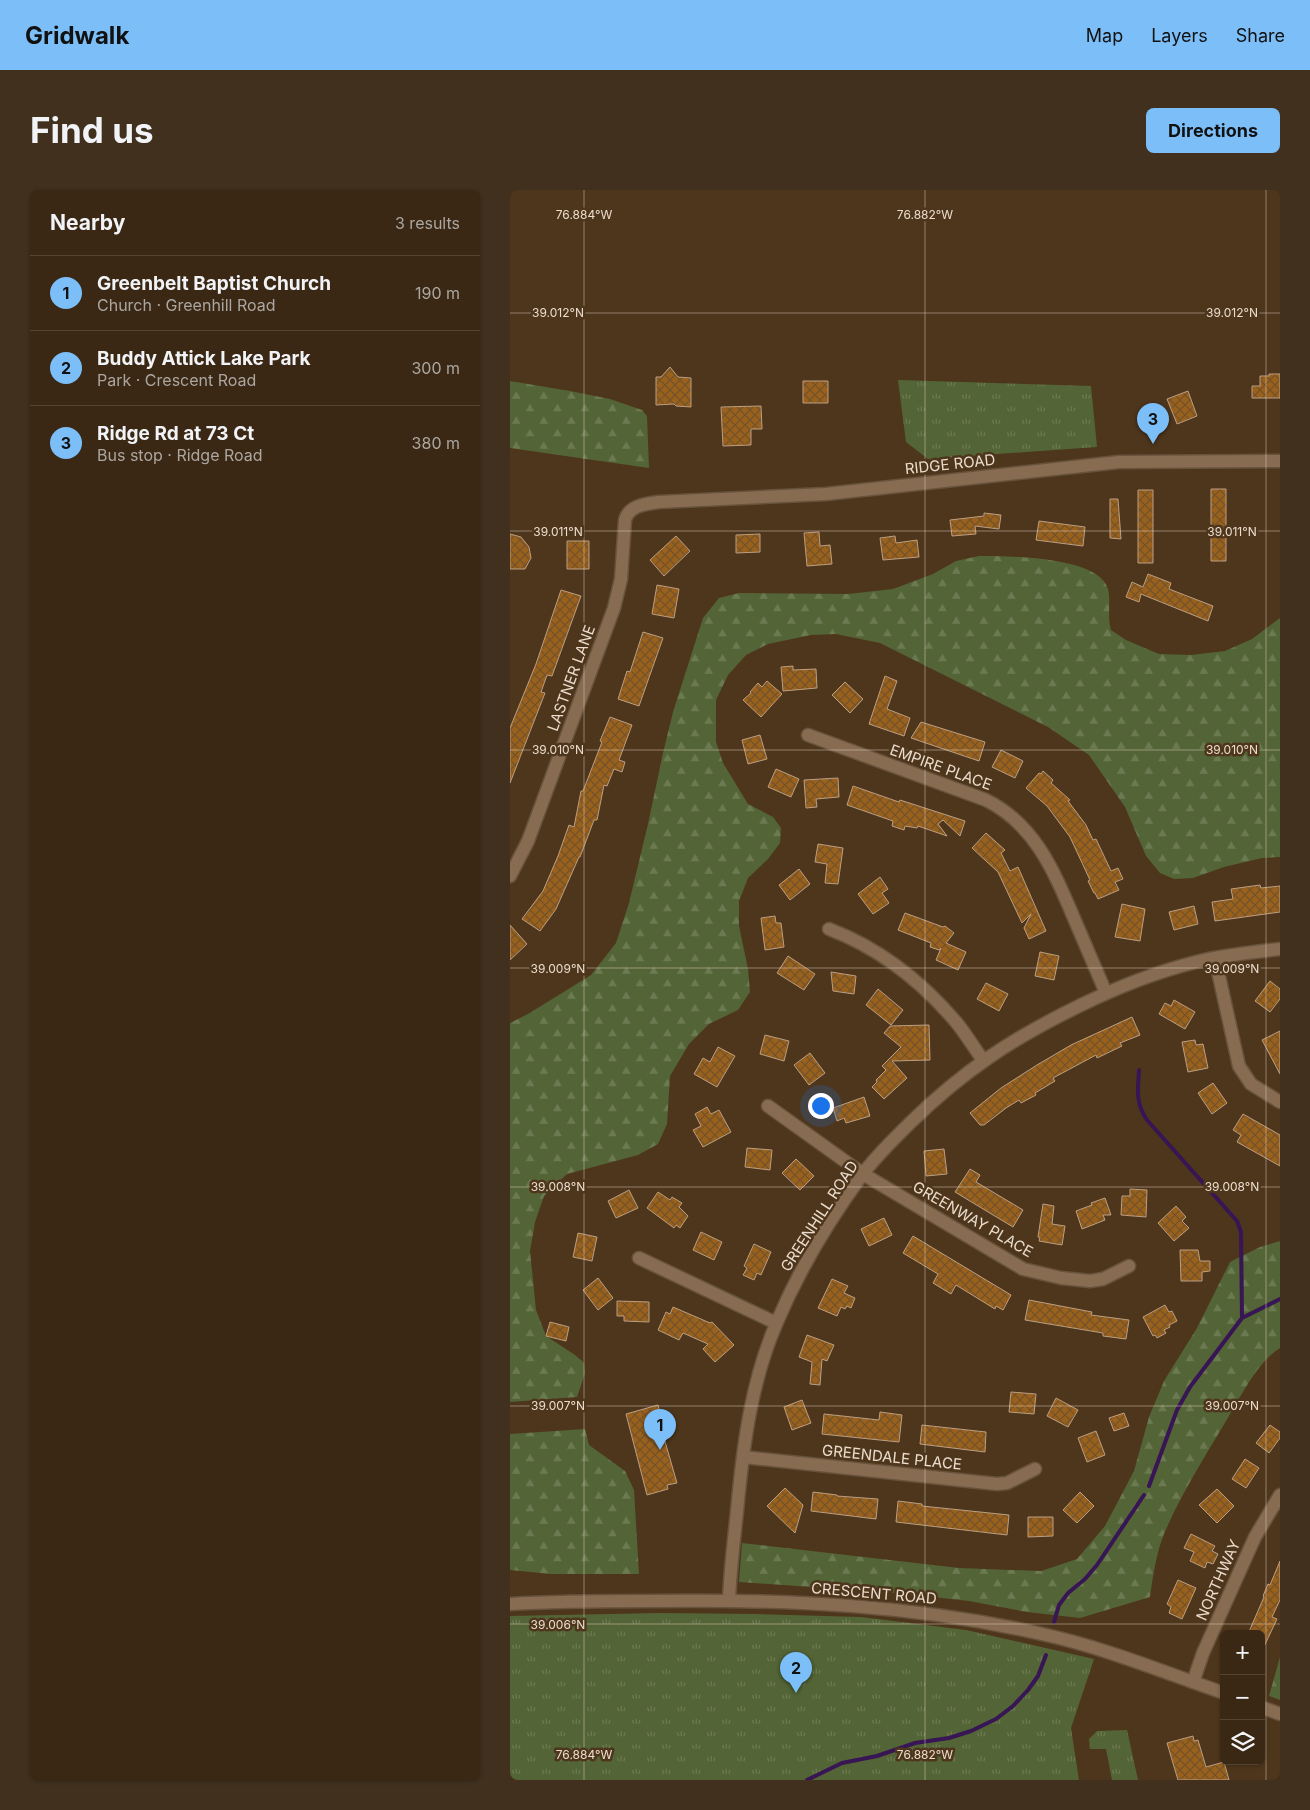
<!DOCTYPE html>
<meta charset="utf-8">
<style>
:root{--surface:#3a2815;--page:#41301e;--text:#f1f3f6;--muted:#aba6a0;--line:#544434;--accent:#7bbef8}
body{margin:0;font-family:Inter,sans-serif;background:var(--page);color:var(--text)}
.controls{position:absolute;right:15px;bottom:15px;display:grid;overflow:hidden;border-radius:8px;box-shadow:0 1px 4px #0004}
.controls button{width:45px;height:45px;display:grid;place-items:center;padding:0;border:0;border-bottom:1px solid var(--line);background:var(--surface);color:var(--text);font:25px sans-serif}
.you{position:absolute;left:310px;top:915px;width:18px;height:18px;margin:-12px;border:4px solid #fff;border-radius:50%;background:#1a73e8;box-shadow:0 0 0 8px #1a73e833}
.badge{display:grid;place-items:center;width:32px;height:32px;border-radius:50%;background:var(--accent);color:#111;font-size:16px;font-weight:700}
.pin{position:absolute;translate:-50% -41px;filter:drop-shadow(0 1px 2px #0008)}
.pin::after{content:'';position:absolute;top:26px;width:18px;height:15px;background:inherit;clip-path:polygon(0 0,100% 0,50% 100%)}
.list{margin:0;padding:0;list-style:none}
h2{display:flex;justify-content:space-between;align-items:center;height:65px;margin:0;padding:0 20px;font-size:21px}
h2 small{font-size:16px;font-weight:400;color:var(--muted)}
.list li{display:grid;grid-template-columns:32px 1fr auto;gap:15px;align-items:center;box-sizing:border-box;height:75px;padding:0 20px;border-top:1px solid var(--line)}
.list b{display:block;font-size:19px;white-space:nowrap}
.list p{margin:0;font-size:16px;white-space:nowrap;color:var(--muted)}
.list em{font-size:16px;font-style:normal;color:var(--muted)}
.icon{flex:none;width:28px;height:28px;fill:none;stroke:currentColor;stroke-width:2;stroke-linecap:round;stroke-linejoin:round}
.map{position:relative;flex:none;width:770px;height:1590px;overflow:hidden;border-radius:8px}
header{display:flex;align-items:center;gap:30px;box-sizing:border-box;height:70px;padding:0 25px;background:var(--accent);color:#111}
header strong{font-size:24px}
nav{display:flex;gap:28px;margin-inline-start:auto;font-size:18px}
.intro{display:flex;align-items:center;justify-content:space-between;box-sizing:border-box;height:120px;padding:0 30px}
h1{margin:0;font-size:35px}
.button{padding:12px 22px;border-radius:8px;background:var(--accent);color:#111;font-size:18px;font-weight:700}
main{display:flex;gap:30px;padding:0 30px}
aside{flex:1;background:var(--surface);border-radius:8px;box-shadow:0 1px 4px #0004}
.map>svg:first-child{display:block}
.forest{fill:url(#forest-firs)}
.park{fill:url(#park-tufts)}
.lines{fill:none;stroke-linecap:round;stroke-linejoin:round}
.stream{stroke:#381554;stroke-width:4}
.building{fill:url(#building-cross-hatch);stroke:#bc9e82}
.minor-casing{stroke:#67523c;stroke-width:15}
.tertiary-casing{stroke:#67523c;stroke-width:15}
.minor{stroke:#876c51;stroke-width:12}
.tertiary{stroke:#876c51;stroke-width:12}
.ticks{fill:none;stroke:#ebdccd;stroke-width:1;stroke-opacity:0.45}
.labels{text-anchor:middle;dominant-baseline:central;stroke-width:5;stroke-linejoin:round;paint-order:stroke}
.street-label{font-size:15px;fill:#ebdccd;stroke:#4e361c}
.ticks-label{font-size:12px;text-anchor:middle;fill:#ebdccd;stroke:#4e361c;stroke-width:5;stroke-linejoin:round;paint-order:stroke}
</style>
<header>
<strong>Gridwalk</strong>
<nav><a>Map</a><a>Layers</a><a>Share</a></nav>
</header>
<div class="intro"><h1>Find us</h1><a class="button">Directions</a></div>
<main>
<aside>
<h2>Nearby<small>3 results</small></h2>
<ul class="list">
<li><span class="badge">1</span><div><b>Greenbelt Baptist Church</b><p>Church · Greenhill Road</p></div><em>190 m</em></li>
<li><span class="badge">2</span><div><b>Buddy Attick Lake Park</b><p>Park · Crescent Road</p></div><em>300 m</em></li>
<li><span class="badge">3</span><div><b>Ridge Rd at 73 Ct</b><p>Bus stop · Ridge Road</p></div><em>380 m</em></li>
</ul>
</aside>
<div class="map">
<svg width="770" height="1590" viewBox="0 0 770 1590">
<defs>
<pattern id="forest-firs" width="22" height="20" patternUnits="userSpaceOnUse" patternTransform="scale(1.25)"><rect width="22" height="20" fill="#536436"/><path d="M5 1l3.5 6h-7zM16 11l3.5 6h-7z" fill="#6c7a52"/></pattern>
<pattern id="park-tufts" width="24" height="20" patternUnits="userSpaceOnUse" patternTransform="scale(1.25)"><rect width="24" height="20" fill="#536436"/><path d="M3 7l-1-3M5 7V3M7 7l1-3M15 17l-1-3M17 17v-4M19 17l1-3" fill="none" stroke="#6c7a52"/></pattern>
<pattern id="building-cross-hatch" width="8" height="8" patternUnits="userSpaceOnUse" patternTransform="scale(1.25)"><rect width="8" height="8" fill="#9a611c"/><path d="M0 0l8 8M0 8l8-8" fill="none" stroke="#74532b"/></pattern>
</defs>
<rect width="100%" height="100%" fill="#4e361c"/>
<path class="forest" d="M0,191L60,201L100,209L132,220L137,226L139,278L0,258Z
M469,366C496,366 589,366 598,399C601,411 597,426 601,440L616,450L649,464L681,465L715,461L742,449L770,428V667L752,668L714,677L683,688L664,689L650,683L636,666L615,617L579,565L538,537L370,453L326,444L301,445L258,454L236,465L218,485L206,510V552L213,573L238,614L263,627L271,638L270,653L258,669L238,688L229,711V736L238,779L240,802L228,820L199,834L179,854L160,886L157,934L148,954L128,965L57,984L34,1006L25,1032L20,1061L26,1120L36,1146L65,1165L74,1173L75,1183L67,1207L0,1212V833L18,824L81,785L106,753L119,713L138,634L153,563L163,522L193,428L209,408L229,403L338,404L383,399L423,384L446,371Z
M770,1051V1158C747,1172 730,1208 716,1231C694,1268 671,1304 654,1344C646,1364 643,1386 640,1407L570,1428L517,1422L459,1411L387,1403L229,1392L232,1353L449,1378L531,1381L567,1369L595,1336L624,1281L639,1227L654,1191L687,1138L720,1072L750,1057Z
M75,1239L79,1255L115,1281L124,1300L129,1384H41L0,1380V1244Z
M770,1467V1510L759,1506Z"/>
<path class="park" d="M388,190L581,196L587,257L418,269L396,252Z
M151,1423L245,1424L351,1427L456,1440L584,1469L561,1538L569,1590H0V1426Z
M617,1540L628,1590H602L596,1559H580L579,1549L587,1541Z"/>
<g class="lines">
<path class="stream" d="M629,880C628,900 625,912 637,930L727,1031L731,1042L732,1128
M639,1296L667,1220L680,1197L732,1128L770,1109
M544,1432L549,1415L558,1403L575,1389L587,1375L634,1305
M297,1590L332,1573L367,1566L405,1553L439,1548L461,1541L486,1529L503,1516L518,1500L528,1486L536,1465"/>
</g>
<path class="building" d="M160,177L168,187L181,188V217L166,216L164,214L146,215V187H151Z
M759,184H770V208H742V196H750V186H759Z
M293,191H318V213H293Z
M678,201L687,226L667,234L657,209Z
M251,216L252,239H241V255L213,256L211,217Z
M701,299H716V371H701Z
M628,300H643V373H628Z
M600,309H608L611,349L600,348Z
M474,323L491,325L489,339L465,336L466,344L442,346L440,330L474,326Z
M529,331L575,337L573,356L526,350Z
M309,342L310,356L320,355L322,374L297,376L294,343Z
M0,344L11,347L19,357L21,368L15,379H0Z
M250,344V362L226,363V345Z
M166,346L180,361L154,386L140,370Z
M385,346L386,353L407,350L409,367L373,370L370,348Z
M57,351H79V379H57Z
M638,384L661,393L659,399L703,416L698,431L631,404L629,412L616,407L622,392L633,397Z
M147,395L169,399L164,428L142,424Z
M51,400L71,406L42,486L37,485L31,502L35,503L0,593V538L26,474Z
M133,442L153,448L129,516L108,509L117,481L120,482Z
M283,476V480L306,479L307,498L273,501L271,477Z
M375,486L387,491L377,519L400,528L394,546L359,534Z
M257,491L272,504L251,527L233,510L241,503L240,502L248,493L252,497Z
M335,492L353,509L340,523L322,505Z
M100,527L122,535L109,570L115,572L112,582L104,579L97,596L94,595L87,630H84L70,667H69L46,719L30,741L12,729L33,701L48,666L59,635L64,637L71,601H73L92,552L90,551Z
M411,532L475,552L469,571L401,548Z
M250,545L257,569L238,574L232,550Z
M491,560L513,571L505,588L482,577Z
M266,579L289,589L281,607L258,597Z
M533,581L543,590L541,593L560,610L558,611L576,635L583,650L586,649L601,681L608,678L613,689L605,692L609,700L588,709L585,703H584L578,691L580,690L560,647L537,616L516,598L529,583L531,584Z
M328,588L329,607L306,609L307,617L296,618L294,590Z
M343,596L389,612L390,610L455,631L450,646L433,630L428,634L437,646L408,636L407,638L395,636L394,640L382,636L383,631L337,615Z
M476,643L495,660L491,663L500,681L508,677L536,741L519,749L514,738L521,724L512,733L488,682L462,658Z
M308,654L333,658L328,694L315,693L317,674L305,672Z
M289,679L300,694L280,710L269,695Z
M370,687L378,699L372,703L379,713L363,724L348,704Z
M750,695L751,698L770,696V722L705,731L702,712L723,709L721,699Z
M612,714L635,719L630,751L605,747Z
M684,716L688,734L664,740L659,722Z
M395,723L433,737L435,736L444,743L436,753L456,762L448,780L426,770L431,758L429,760L420,757L421,753L388,740Z
M265,726L266,733H271L274,757L255,760L251,728Z
M0,735L17,754L0,770Z
M530,762L549,766L544,790L525,786Z
M278,766L305,784L294,800L267,783Z
M321,782L346,786L344,804L323,801Z
M760,791L770,799V809L760,822L745,811Z
M476,793L498,804L489,821L467,809Z
M368,799L393,820L381,835L356,815Z
M664,810L685,822L675,839L649,824L655,813L661,816Z
M622,827L630,845L610,853L612,856L587,868L586,865L543,888L545,891L525,903L526,905L511,913L509,910L496,918L474,935H470L460,923L491,898L527,875L561,855Z
M419,835L420,870L382,871L397,888L374,909L362,897L367,892L366,890L376,880L372,876L391,857L374,843L380,836Z
M770,841V884L752,850Z
M255,845L279,851L274,871L250,864Z
M685,850L686,855L693,854L698,878L678,882L672,852Z
M208,857L225,866L207,897L184,884L193,868L200,872Z
M300,863L315,883L299,895L284,875Z
M703,893L717,913L702,924L688,903Z
M354,907L360,926L336,933L334,928L327,931L323,918Z
M197,917L201,924L209,920L221,942L193,957L183,940L191,936L185,924Z
M733,924L770,945V976L727,952L731,945L723,940Z
M237,958L262,960L260,980L235,977Z
M434,959L437,984L416,986L414,961Z
M286,969L304,986L290,1000L272,983Z
M460,979L470,985L466,992L513,1020L503,1037L445,1002Z
M620,999L637,1000L636,1027L611,1025L612,1006H620Z
M119,1000L128,1018L106,1028L98,1011Z
M148,1002L160,1010L162,1007L172,1013L169,1017L178,1026L170,1038L166,1035L164,1038L137,1018Z
M595,1008L601,1025H593L595,1030L572,1039L566,1021L582,1015L581,1013Z
M533,1014L544,1016L542,1034L555,1036L552,1055L529,1051L530,1048L528,1047Z
M666,1016L676,1027L672,1031L679,1038L664,1051L648,1033Z
M374,1028L382,1045L359,1056L351,1039Z
M191,1042L212,1052L204,1070L183,1060Z
M68,1043L87,1047L82,1071L63,1067Z
M403,1046L501,1105L493,1120L486,1116L485,1119L446,1095L441,1104L423,1093L428,1084L393,1063Z
M244,1054L261,1062L251,1085L247,1083L244,1090L233,1085L237,1078L234,1076Z
M670,1060H688L690,1071H700V1081L692,1082V1091H671Z
M88,1088L103,1108L88,1120L73,1100Z
M322,1089L338,1096L334,1103L345,1108L341,1118L337,1116L335,1119L331,1117L327,1126L308,1118Z
M519,1110L582,1122L581,1125L619,1130L616,1149L593,1146V1143L515,1130Z
M107,1111L139,1112V1132L114,1131V1126H107Z
M655,1115L659,1122L662,1121L667,1131L659,1135L660,1137L654,1140L656,1143L647,1148L645,1145L643,1146L633,1127Z
M163,1117L200,1133L202,1132L224,1155L205,1172L193,1159L198,1154L173,1143L169,1150L148,1140L156,1122L160,1124Z
M40,1132L59,1137L56,1151L36,1146Z
M297,1145L324,1155L317,1171L312,1169L310,1195L300,1194L302,1172L289,1167Z
M501,1202L526,1204L524,1224L499,1222Z
M546,1208L568,1220L558,1237L537,1226Z
M292,1210L301,1233L282,1240L274,1217Z
M148,1215L156,1247L154,1248L167,1293L157,1295L158,1299L137,1305L116,1224Z
M370,1222L392,1225L389,1252L312,1244L314,1224L369,1230Z
M614,1223L619,1236L604,1241L599,1228Z
M412,1235L476,1242L475,1262L410,1254Z
M760,1235L770,1242V1248L759,1263L746,1253Z
M586,1241L595,1265L577,1272L568,1248Z
M735,1269L749,1278L736,1298L722,1289Z
M275,1298L293,1315L285,1343L257,1316Z
M707,1299L724,1316L707,1333L689,1315Z
M303,1302L327,1305V1306L368,1309L366,1329L301,1321Z
M570,1302L584,1316L567,1333L553,1320Z
M388,1311L412,1314V1316L499,1325L497,1345L386,1332Z
M518,1327H543V1346L518,1347Z
M681,1344L705,1356L702,1361L708,1364L703,1374L697,1372L695,1378L680,1371L684,1362L674,1358Z
M770,1371V1410L762,1427L767,1429L751,1463V1444H738L754,1407L753,1406L758,1394L760,1395Z
M668,1390L686,1398L672,1429L659,1423L661,1417L657,1414Z
M683,1546L684,1551L688,1550L696,1577L714,1572L719,1590H668L657,1553Z"/>
<g class="lines">
<g class="minor-casing">
<path id="minor" d="M298,545L476,610C524,634 543,679 563,726C574,752 585,777 596,803
M319,739C369,758 412,792 446,832C456,844 464,858 473,870
M705,768L729,876L741,894L770,912
M258,916L353,984L513,1079L551,1088L580,1091L593,1089L619,1076
M129,1068L266,1133
M233,1267L487,1294L497,1293L525,1279
M219,1411C220,1381 224,1351 227,1321C233,1257 241,1191 267,1132C289,1080 319,1030 352,985C366,966 384,949 400,933C454,880 503,848 571,815C608,797 646,782 686,772C714,765 742,762 770,759
M683,1492L693,1463L745,1347L770,1305"/>
</g>
<g class="tertiary-casing">
<path id="tertiary" d="M0,686L18,651L104,418L111,389L115,330C119,315 136,314 149,312L316,304L609,272L770,271
M0,1414C47,1411 93,1411 140,1411C277,1409 415,1415 549,1448C605,1462 659,1484 714,1503
M751,1517L770,1524"/>
</g>
<use href="#minor" class="minor"/>
<use href="#tertiary" class="tertiary"/>
</g>
<path class="ticks" d="M74,0V1590M415,0V1590M756,0V1590M0,123H770M0,341H770M0,560H770M0,778H770M0,997H770M0,1216H770M0,1434H770"/>
<g class="labels">
<g class="street-label">
<text transform="translate(440 274) rotate(-6)">RIDGE ROAD</text>
<text transform="translate(61 488) rotate(-70)">LASTNER LANE</text>
<text transform="translate(431 577) rotate(20)">EMPIRE PLACE</text>
<text transform="translate(309 1026) rotate(-57)">GREENHILL ROAD</text>
<text transform="translate(463 1029) rotate(30)">GREENWAY PLACE</text>
<text transform="translate(382 1267) rotate(6)">GREENDALE PLACE</text>
<text transform="translate(708 1390) rotate(-66)">NORTHWAY</text>
<text transform="translate(364 1403) rotate(5)">CRESCENT ROAD</text>
</g>
</g>
<g class="ticks-label">
<text x="74" y="29">76.884°W</text>
<text x="415" y="29">76.882°W</text>
<text x="48" y="127">39.012°N</text>
<text x="722" y="127">39.012°N</text>
<text x="48" y="346">39.011°N</text>
<text x="722" y="346">39.011°N</text>
<text x="48" y="564">39.010°N</text>
<text x="722" y="564">39.010°N</text>
<text x="48" y="783">39.009°N</text>
<text x="722" y="783">39.009°N</text>
<text x="48" y="1001">39.008°N</text>
<text x="722" y="1001">39.008°N</text>
<text x="48" y="1220">39.007°N</text>
<text x="722" y="1220">39.007°N</text>
<text x="48" y="1439">39.006°N</text>
<text x="74" y="1569">76.884°W</text>
<text x="415" y="1569">76.882°W</text>
</g>
</svg>
<div class="controls">
<button>+</button>
<button>−</button>
<button><svg class="icon" aria-label="layers" viewBox="0 0 24 24"><path d="M12 4l9 5-9 5-9-5zM3 14l9 5 9-5"/></svg></button>
</div>
<div class="you"></div>
<div class="pin badge" style="left:150px;top:1260px">1</div>
<div class="pin badge" style="left:286px;top:1503px">2</div>
<div class="pin badge" style="left:643px;top:254px">3</div>
</div>
</main>
